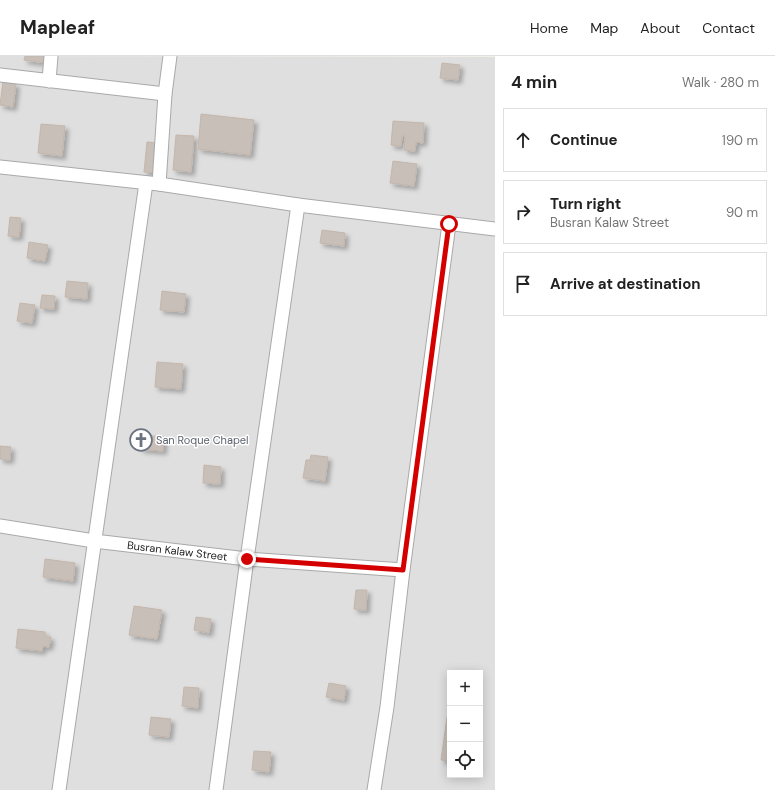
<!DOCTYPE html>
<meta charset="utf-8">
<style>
:root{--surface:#fff;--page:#f6f6f6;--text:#222;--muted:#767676;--line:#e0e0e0}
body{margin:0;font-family:"DM Sans",sans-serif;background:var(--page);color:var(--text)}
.controls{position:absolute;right:12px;bottom:12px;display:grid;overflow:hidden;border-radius:0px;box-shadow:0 2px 10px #0003}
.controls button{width:36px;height:36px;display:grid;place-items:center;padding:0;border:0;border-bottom:1px solid var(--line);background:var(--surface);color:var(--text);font:20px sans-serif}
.stop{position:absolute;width:12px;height:12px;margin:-9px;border:3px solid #d40000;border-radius:50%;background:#fff}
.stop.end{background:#d40000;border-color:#fff;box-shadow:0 1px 4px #0008}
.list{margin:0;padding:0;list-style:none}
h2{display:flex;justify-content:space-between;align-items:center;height:52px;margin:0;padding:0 16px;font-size:17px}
h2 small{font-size:13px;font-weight:400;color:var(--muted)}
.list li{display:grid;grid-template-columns:26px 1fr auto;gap:12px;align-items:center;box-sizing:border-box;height:64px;margin:0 8px 8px;padding:0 8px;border:1px solid var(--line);border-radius:0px}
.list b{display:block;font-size:15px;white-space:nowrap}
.list p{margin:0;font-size:13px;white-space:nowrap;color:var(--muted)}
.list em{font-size:13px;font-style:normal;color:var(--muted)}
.icon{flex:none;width:22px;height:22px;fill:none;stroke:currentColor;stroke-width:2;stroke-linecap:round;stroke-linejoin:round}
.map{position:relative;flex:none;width:495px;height:734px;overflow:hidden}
header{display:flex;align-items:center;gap:24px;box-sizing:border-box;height:56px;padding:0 20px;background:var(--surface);border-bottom:1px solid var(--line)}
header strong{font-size:19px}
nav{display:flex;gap:22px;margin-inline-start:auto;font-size:14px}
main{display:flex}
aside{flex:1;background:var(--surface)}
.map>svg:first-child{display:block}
.residential{fill:#e0dfdf;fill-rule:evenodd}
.building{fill:#c7bfb8;stroke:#c4b6ab;filter:url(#shadow)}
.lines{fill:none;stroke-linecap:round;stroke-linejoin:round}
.minor-casing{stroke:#a9a9a9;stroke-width:15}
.minor{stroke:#fff;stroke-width:13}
.route{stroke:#d40000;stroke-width:5}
.labels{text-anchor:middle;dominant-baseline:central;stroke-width:3;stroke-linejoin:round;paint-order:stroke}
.worship-label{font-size:11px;fill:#5b616d;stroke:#fff;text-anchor:start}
.street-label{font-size:11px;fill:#222;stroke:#fff}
</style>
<header>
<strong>Mapleaf</strong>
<nav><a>Home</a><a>Map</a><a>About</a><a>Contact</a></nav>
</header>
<main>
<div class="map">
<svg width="495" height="734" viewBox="0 0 495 734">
<defs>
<filter id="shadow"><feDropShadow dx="3.5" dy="3.5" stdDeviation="2" flood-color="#0004"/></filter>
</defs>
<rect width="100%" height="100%" fill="#f2efe9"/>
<path class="residential" d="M0,0L495,1V734H0ZM450,617H480V719H450Z"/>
<path class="building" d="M25,0H48L47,7L24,4Z
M442,7L460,9L458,24L440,22Z
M3,26L16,28L13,51L0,49Z
M201,58L254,64L250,99L198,93Z
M393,65L424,67L423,87L416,86L415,95L404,94L405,80H402L401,90L391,89Z
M41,68L65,70L62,100L38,97Z
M176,79L194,80L191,116L173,114Z
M147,86L161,87L159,117L144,116Z
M393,105L417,108L414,130L390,127Z
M10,161L21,162L19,181L8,180Z
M322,174L345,177L344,190L320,187Z
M29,186L48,189L45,205L27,202Z
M67,225L88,227L87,243L65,241Z
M162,235L186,238L184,256L160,254Z
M42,239L55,240L54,253L40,252Z
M20,247L35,249L32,267L17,265Z
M157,306L183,308L181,333L155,331Z
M141,379L164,381L163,395L140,393Z
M0,390L11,391L10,404L0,403Z
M311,399L328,401L325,425L303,422L306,404H310Z
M204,409L221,411L220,428L203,427Z
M45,503L75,507L73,525L43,521Z
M356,534H367L366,554L354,553Z
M134,550L162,554L157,583L129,579Z
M196,561L211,563L209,577L194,574Z
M18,573L45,576V581H51L49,591L43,590L42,595L16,592Z
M329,627L346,630L344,644L326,641Z
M184,631L199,632L198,652L182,650Z
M151,661L171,663L169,681L149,679Z
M447,661H450V705L441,704Z
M254,695L271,696L269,716L252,714Z"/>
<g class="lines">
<g class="minor-casing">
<g id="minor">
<path d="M0,19L165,38"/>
<path d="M49,25L51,0"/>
<path d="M0,111L159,128L298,149L495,173"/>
<path d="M159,128L165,38L170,0"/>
<path id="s1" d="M0,470L94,485L247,503L403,514"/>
<path d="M59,734L146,127"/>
<path d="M216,734L247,503L298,149"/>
<path d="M374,734L387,651L403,514L449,168"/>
</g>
</g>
<use href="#minor" class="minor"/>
</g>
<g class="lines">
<path class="route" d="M247,503L403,514L449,168"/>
</g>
<defs>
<g id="church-ring" transform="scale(1.15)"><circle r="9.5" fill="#fff" stroke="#6b7280" stroke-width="1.5"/><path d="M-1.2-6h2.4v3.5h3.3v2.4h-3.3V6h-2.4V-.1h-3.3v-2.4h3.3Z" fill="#6b7280"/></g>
</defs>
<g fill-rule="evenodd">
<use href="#church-ring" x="141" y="384"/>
</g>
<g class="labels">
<g class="worship-label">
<text x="156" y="384">San Roque Chapel</text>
</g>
<g class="street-label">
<text stroke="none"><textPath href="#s1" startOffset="179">Busran Kalaw Street</textPath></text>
</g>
</g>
</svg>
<div class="controls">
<button>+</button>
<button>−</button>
<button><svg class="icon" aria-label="locate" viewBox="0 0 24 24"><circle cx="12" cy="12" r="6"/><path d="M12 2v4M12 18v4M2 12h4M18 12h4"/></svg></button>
</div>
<div class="stop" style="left:449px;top:168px"></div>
<div class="stop end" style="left:247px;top:503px"></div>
</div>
<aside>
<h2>4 min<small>Walk · 280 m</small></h2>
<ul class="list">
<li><svg class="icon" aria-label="ahead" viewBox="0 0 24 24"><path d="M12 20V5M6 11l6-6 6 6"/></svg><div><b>Continue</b></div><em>190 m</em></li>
<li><svg class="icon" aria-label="right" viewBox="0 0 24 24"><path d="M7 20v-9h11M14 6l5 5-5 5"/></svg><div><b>Turn right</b><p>Busran Kalaw Street</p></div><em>90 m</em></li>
<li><svg class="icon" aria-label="arrive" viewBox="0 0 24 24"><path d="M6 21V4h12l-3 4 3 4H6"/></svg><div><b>Arrive at destination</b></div></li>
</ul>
</aside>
</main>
